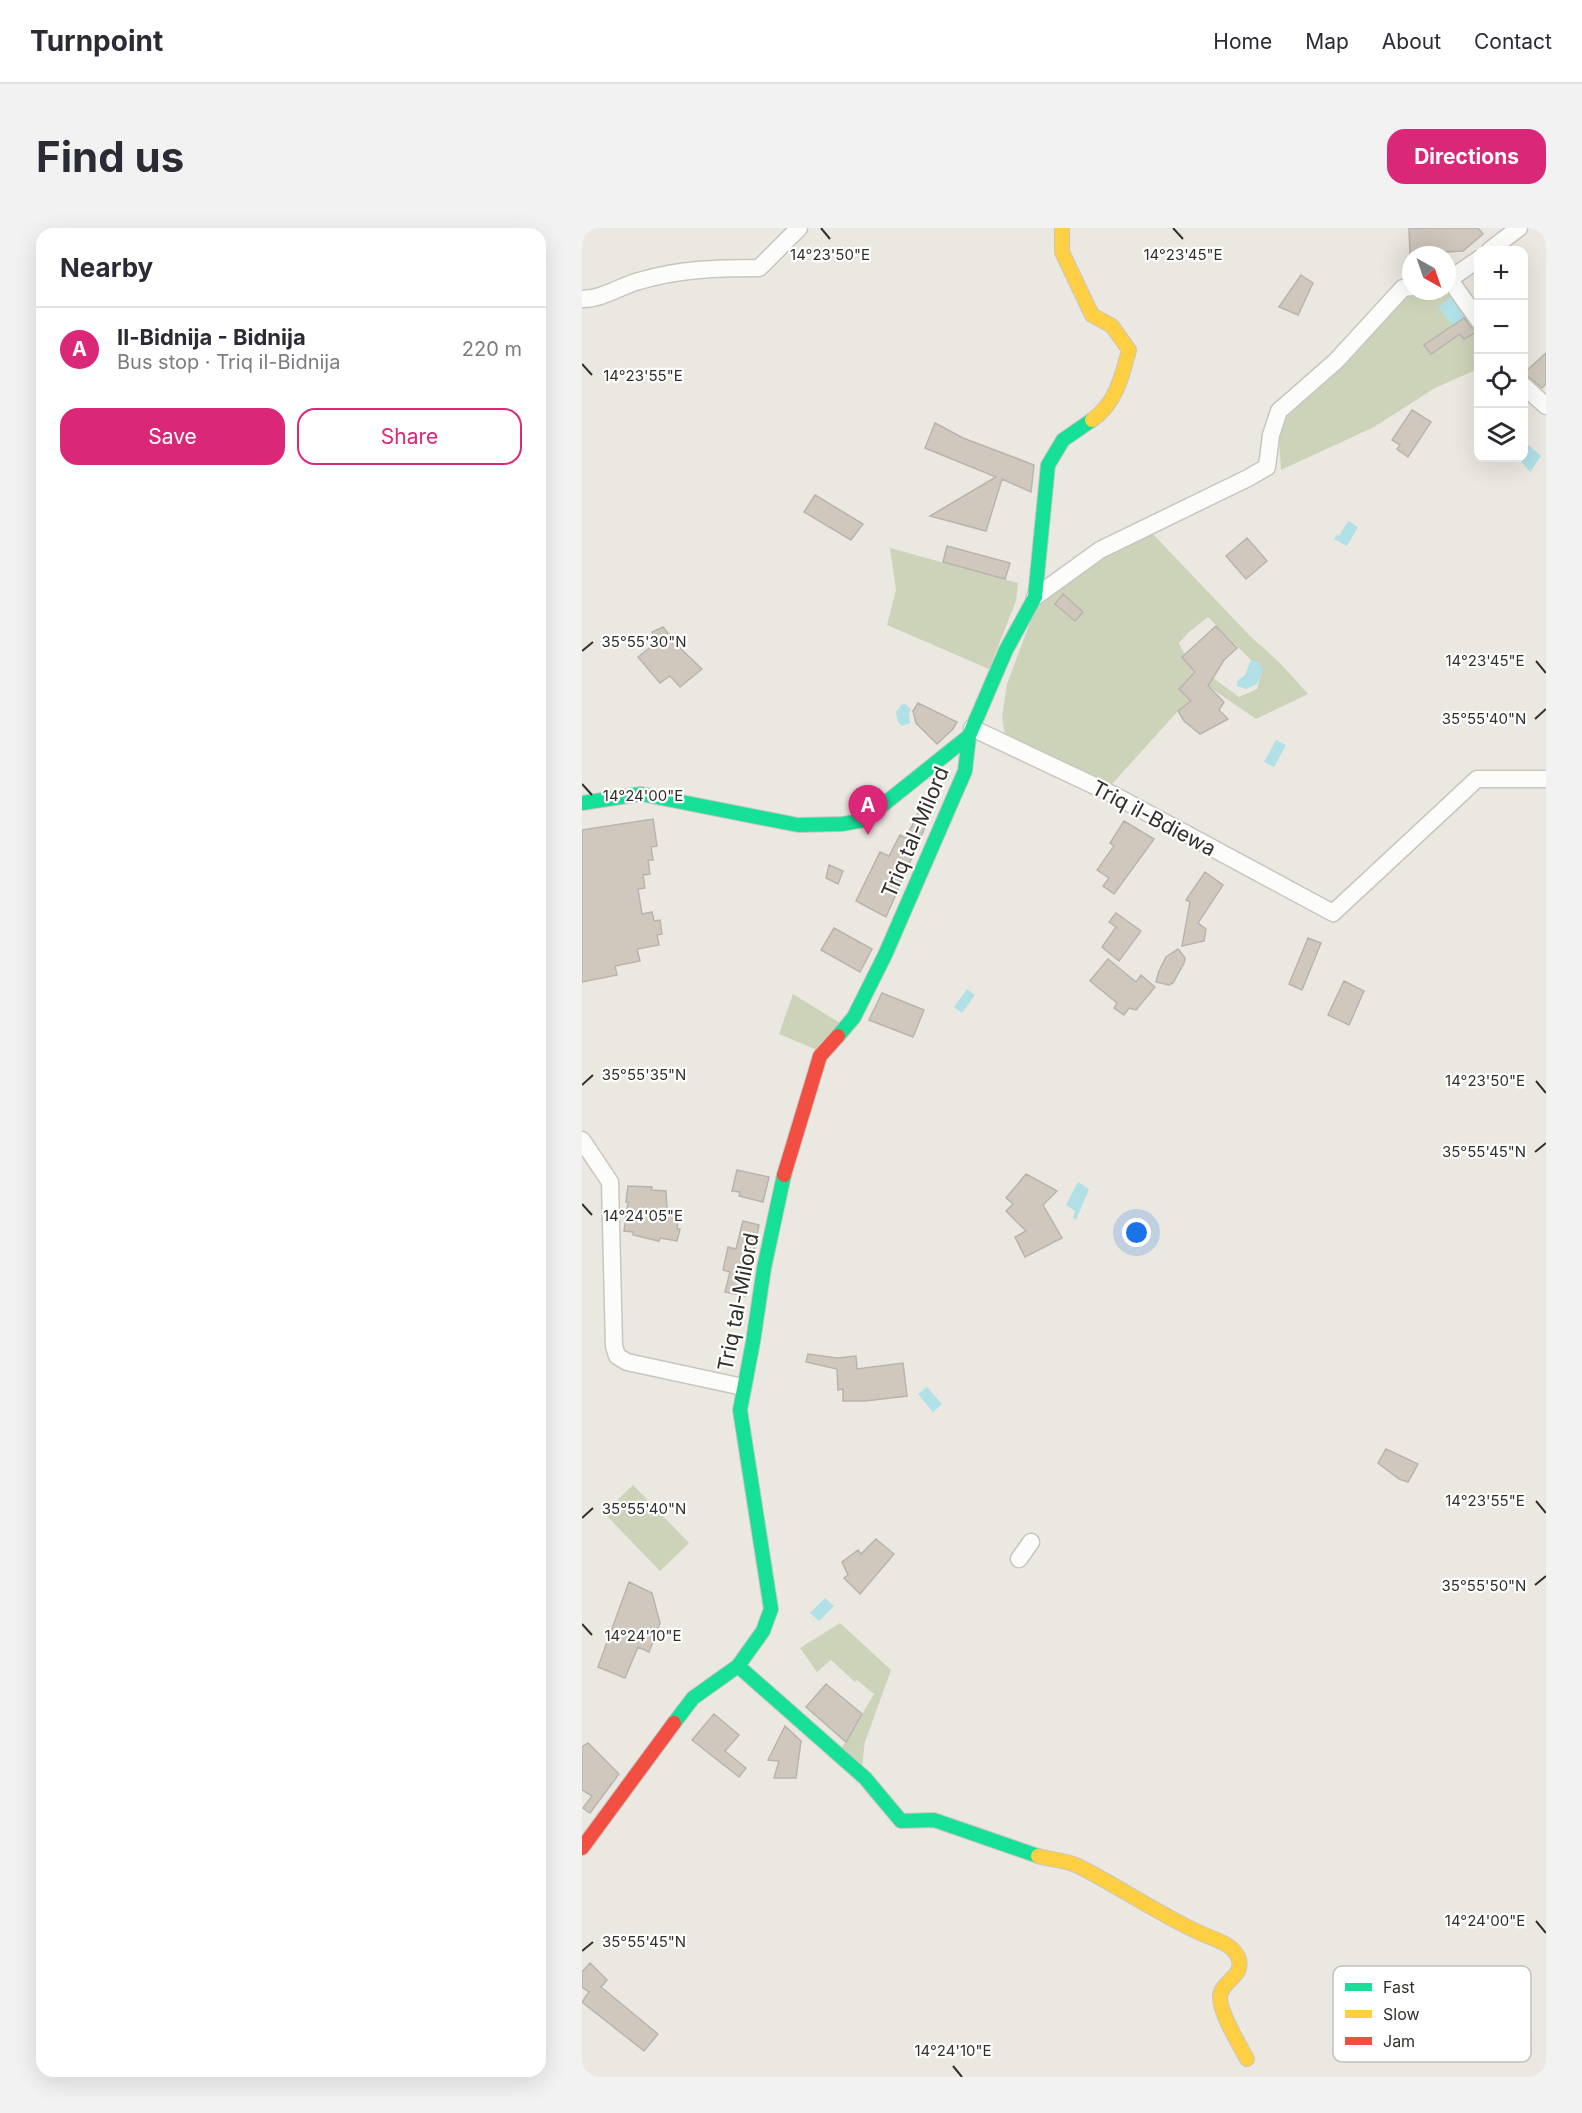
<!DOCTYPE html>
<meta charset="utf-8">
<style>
:root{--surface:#fff;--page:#f2f2f3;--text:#2b2b33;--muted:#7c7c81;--line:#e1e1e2;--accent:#db2777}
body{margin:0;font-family:Inter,sans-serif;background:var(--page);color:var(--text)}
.controls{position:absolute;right:18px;top:18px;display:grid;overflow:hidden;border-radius:12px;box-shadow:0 6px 24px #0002}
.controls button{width:54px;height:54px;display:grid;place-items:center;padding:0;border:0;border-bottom:2px solid var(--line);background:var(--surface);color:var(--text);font:30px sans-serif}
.compass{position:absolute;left:820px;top:18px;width:54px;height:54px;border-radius:50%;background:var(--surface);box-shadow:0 6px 24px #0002;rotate:140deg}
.you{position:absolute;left:555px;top:1005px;width:21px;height:21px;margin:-15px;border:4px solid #fff;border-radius:50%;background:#1a73e8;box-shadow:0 0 0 9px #1a73e833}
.badge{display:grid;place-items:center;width:39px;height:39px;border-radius:50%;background:var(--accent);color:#fff;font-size:20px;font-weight:700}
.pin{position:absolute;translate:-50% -50px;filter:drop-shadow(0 2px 3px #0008)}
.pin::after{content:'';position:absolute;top:32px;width:21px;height:18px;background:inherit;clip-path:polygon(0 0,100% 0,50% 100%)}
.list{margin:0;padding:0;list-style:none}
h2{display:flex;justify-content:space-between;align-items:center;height:78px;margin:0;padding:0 24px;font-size:26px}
h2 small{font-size:20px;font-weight:400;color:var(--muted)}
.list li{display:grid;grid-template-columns:39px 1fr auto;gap:18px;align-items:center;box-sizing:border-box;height:84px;padding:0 24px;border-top:2px solid var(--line)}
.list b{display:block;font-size:22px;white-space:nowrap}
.list p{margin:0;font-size:20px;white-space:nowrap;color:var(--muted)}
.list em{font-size:20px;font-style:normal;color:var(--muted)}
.actions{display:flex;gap:12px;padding:18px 24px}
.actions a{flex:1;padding:14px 0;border:2px solid var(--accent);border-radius:18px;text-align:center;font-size:21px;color:var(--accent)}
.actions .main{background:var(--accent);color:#fff}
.icon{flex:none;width:33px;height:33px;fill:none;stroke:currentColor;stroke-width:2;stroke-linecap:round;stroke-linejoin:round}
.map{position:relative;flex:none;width:964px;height:1849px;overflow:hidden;border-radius:18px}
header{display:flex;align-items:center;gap:36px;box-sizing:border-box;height:84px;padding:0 30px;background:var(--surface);border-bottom:2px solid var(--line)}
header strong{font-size:28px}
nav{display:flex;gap:33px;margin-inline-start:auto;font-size:21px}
.intro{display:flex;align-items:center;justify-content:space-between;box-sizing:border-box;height:144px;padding:0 36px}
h1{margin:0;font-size:42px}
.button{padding:15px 27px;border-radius:18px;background:var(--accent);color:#fff;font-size:21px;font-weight:700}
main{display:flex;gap:36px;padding:0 36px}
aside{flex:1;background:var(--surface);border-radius:18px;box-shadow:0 6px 24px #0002}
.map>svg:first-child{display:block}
.green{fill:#ccd3b8}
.water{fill:#b1e0e6}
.building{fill:#d1c8bd;stroke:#b7b4af;stroke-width:1.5}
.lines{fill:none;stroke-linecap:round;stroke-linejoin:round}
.street-casing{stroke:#c8c6c0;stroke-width:19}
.fast-casing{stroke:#c8c6c0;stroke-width:16}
.slow-casing{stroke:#c8c6c0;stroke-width:16}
.jam-casing{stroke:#c8c6c0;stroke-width:16}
.street{stroke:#fcfcfa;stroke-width:16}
.fast{stroke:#16e098;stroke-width:14}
.slow{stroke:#ffcf43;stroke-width:14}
.jam{stroke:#f24e42;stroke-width:14}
.ticks{fill:none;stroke:#302f2a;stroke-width:2}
.labels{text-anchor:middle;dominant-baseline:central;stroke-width:4.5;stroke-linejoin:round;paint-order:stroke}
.street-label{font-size:21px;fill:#302f2a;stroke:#fff}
.key{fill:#fff;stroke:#c1c1bf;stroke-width:1.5}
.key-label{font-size:16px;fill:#302f2a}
.ticks-label{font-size:15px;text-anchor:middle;fill:#302f2a;stroke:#fff;stroke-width:4.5;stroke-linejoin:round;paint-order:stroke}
</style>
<header>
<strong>Turnpoint</strong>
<nav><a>Home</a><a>Map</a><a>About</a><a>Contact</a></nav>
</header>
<div class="intro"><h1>Find us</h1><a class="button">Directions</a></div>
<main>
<aside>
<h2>Nearby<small></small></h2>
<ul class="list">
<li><span class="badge">A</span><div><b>Il-Bidnija - Bidnija</b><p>Bus stop · Triq il-Bidnija</p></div><em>220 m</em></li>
</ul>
<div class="actions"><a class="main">Save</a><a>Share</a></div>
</aside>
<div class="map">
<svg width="964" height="1849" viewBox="0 0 964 1849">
<rect width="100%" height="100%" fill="#eae8e0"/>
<path class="green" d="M838,63H855L870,67L887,87L896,103V141L853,160L792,199L699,242L696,198L826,68Z
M569,304L669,409L698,435L726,466L674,491L626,458L631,450L657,469L675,461L679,446L677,435L669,432L626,389L607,404L597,415L612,445L598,461L609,473L596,483L530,556L423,507L420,489L425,456L454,379L464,368L530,323Z
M308,320L436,355L434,373L407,441L305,397L314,362Z
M211,766L258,795L235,822L197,806Z
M51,1257L107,1315L78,1343L22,1285Z
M258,1395L309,1442L283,1514L280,1537L258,1523L292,1466L275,1452L273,1454L249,1432L235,1444L218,1420Z"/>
<path class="water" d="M870,67L887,87L871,98L856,80Z
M942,213L959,228L948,244L936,230H942Z
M766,293L776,299L765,318L752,311L755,307L757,308Z
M669,432L677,435L681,442L675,456L664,461L655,458V453L663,447Z
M320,476H323L329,481L327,485L328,495L320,498C315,494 315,490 314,484Z
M694,512L704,517L692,539L682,534Z
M385,761L393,767L380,785L372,779Z
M496,954L507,961L494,992L491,990L493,983L484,977Z
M345,1159L360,1176L351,1184L336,1166Z
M243,1370L252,1378L237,1393L228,1385Z"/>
<path class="building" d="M827,0H896L901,6L881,23L828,26Z
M719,47L731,55L716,87L697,79Z
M882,90L889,99L896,103L882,111L878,106L849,126L842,117Z
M964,125V156L960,160L942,145Z
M830,182L849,194L826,229L815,221L818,217L810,212Z
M353,195L381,210L452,237L449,264L420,251L404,303L348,288L414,249L343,220Z
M233,267L281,296L269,312L222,284Z
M665,310L685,333L664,351L644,328Z
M365,318L428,335L423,351L361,334Z
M481,366L501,384L493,393L473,376Z
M634,398L655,420L642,432L626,458L642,474L637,482L646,491L618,506L602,493L596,483L609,473L597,461L613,444L600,429Z
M81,399L99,421L120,441L98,459L88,448L78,455L56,429L75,414L70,404Z
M336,475L375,494L371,501L355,516L334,495L331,483Z
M337,583L348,588L304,689L274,673L298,624L307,628L318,607L324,610Z
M71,591L75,618L69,619L71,632H66L68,646L61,647L63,660L56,661L60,686L70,684L72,693L78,692L80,706L75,707L77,717L55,721L58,733L33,738L35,747L0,754V602Z
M542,593L572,611L532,666L521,658L527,650L515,642L532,618L528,615Z
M247,637L261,643L256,656L244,650Z
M623,644L641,657L616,695L624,701L622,713L600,718L608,674L604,672Z
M534,685L559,703L537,733L520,719L534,699L527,694Z
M252,700L290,721L278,744L239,722Z
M726,710L739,715L720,762L707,756Z
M596,721L603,730L602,735L591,755L587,757L574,754L577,743L584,729Z
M526,731L554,754L559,747L573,759L554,782L547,780L542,787L532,780L535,775L508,753Z
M762,753L782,763L767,797L746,787Z
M300,765L342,782L331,809L287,792Z
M155,942L187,949L181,974L157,968L158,964L150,963Z
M444,946L475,963L461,977L480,1010L443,1029L433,1009L444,1003L424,983L431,976L424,970Z
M46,958L70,959L69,962L84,963L85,981L98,983L95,1001H98L95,1013L78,1010L77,1013L51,1007V1004L42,1003L46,974H44Z
M161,993L177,997L163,1068L143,1064L148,1044L141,1042L146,1019L154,1021Z
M226,1126L255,1130L274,1128L275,1141L321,1135L325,1168L283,1173H261V1161L256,1162L255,1141L224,1134Z
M804,1221L836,1236L826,1254L817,1251L796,1235Z
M294,1311L312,1326L278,1366L262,1350L266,1347L260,1334L276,1322L279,1326Z
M47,1354L70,1365L78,1395L67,1424L56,1419L43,1450L16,1439Z
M244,1456L280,1486L264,1514L224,1479Z
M132,1486L157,1507L143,1523L164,1540L157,1549L110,1512Z
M203,1498L219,1513L214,1550H192L197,1533L186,1532Z
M6,1515L37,1546L8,1585L1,1580L10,1568L0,1562V1519Z
M8,1735L25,1752L19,1759L76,1806L62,1823L0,1774L7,1764L0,1759V1744Z"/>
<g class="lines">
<g class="street-casing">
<path id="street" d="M908,22L937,0
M868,52L897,93
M865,53L897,31
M0,71C21,71 38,58 57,53C97,41 136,40 177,40L217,0
M942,158L964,178
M453,369L518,322L666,250L685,239L689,207L697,183L754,133L821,60L829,59
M390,500L532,567L751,685L895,551H964
M0,912L28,954L32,1118L35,1128L45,1134L161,1159
M437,1331L449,1314"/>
</g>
<g class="fast-casing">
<path id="fast" d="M0,575L59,566L216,597L260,596L282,592L387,508L424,422L453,369L466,237L481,212L510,192
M256,808L272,789L303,727L383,543L387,508
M156,1438L283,1550L319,1593L352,1592L456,1628
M92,1495L111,1470L156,1438L181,1403L189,1381L158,1182L171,1114L182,1040L202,947"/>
</g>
<g class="slow-casing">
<path id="slow" d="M480,0V24L510,87L530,98L547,122C540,149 534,175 510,192
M456,1628C469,1632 484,1632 496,1638C538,1659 576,1686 618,1705C631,1711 650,1715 656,1729C664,1748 640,1752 638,1768C637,1784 657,1816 665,1831"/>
</g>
<g class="jam-casing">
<path id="jam" d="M202,947L238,828L256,808
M0,1620L92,1495"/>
</g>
<use href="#street" class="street"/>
<use href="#fast" class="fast"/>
<use href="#slow" class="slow"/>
<use href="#jam" class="jam"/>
</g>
<path class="ticks" d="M239,0L248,11M591,0L601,11M0,136L10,147M0,423L11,414M954,433L964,445M953,491L964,481M0,556L10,567M954,853L964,865M0,857L11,847M953,924L964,915M0,976L10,987M954,1273L964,1285M0,1290L11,1280M953,1357L964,1348M0,1396L10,1407M954,1693L964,1705M0,1723L11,1714M371,1838L380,1849"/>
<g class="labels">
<g class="street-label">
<text transform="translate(572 590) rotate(28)">Triq il-Bdiewa</text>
<text transform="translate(333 604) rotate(-67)">Triq tal-Milord</text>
<text transform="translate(156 1074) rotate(-79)">Triq tal-Milord</text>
</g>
</g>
<rect x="751" y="1738" width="198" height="96" rx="9" class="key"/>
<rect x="763" y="1755" width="27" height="8" fill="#16e098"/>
<rect x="763" y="1782" width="27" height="8" fill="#ffcf43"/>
<rect x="763" y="1809" width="27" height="8" fill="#f24e42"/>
<g class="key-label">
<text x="801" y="1765">Fast</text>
<text x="801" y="1792">Slow</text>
<text x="801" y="1819">Jam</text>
</g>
<g class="ticks-label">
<text x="248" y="32">14°23'50"E</text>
<text x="601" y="32">14°23'45"E</text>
<text x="61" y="153">14°23'55"E</text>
<text x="62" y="419">35°55'30"N</text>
<text x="903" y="438">14°23'45"E</text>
<text x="902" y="496">35°55'40"N</text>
<text x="61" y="573">14°24'00"E</text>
<text x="62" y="852">35°55'35"N</text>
<text x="903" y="858">14°23'50"E</text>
<text x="902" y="929">35°55'45"N</text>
<text x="61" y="993">14°24'05"E</text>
<text x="903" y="1278">14°23'55"E</text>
<text x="62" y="1286">35°55'40"N</text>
<text x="902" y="1363">35°55'50"N</text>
<text x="61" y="1413">14°24'10"E</text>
<text x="903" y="1698">14°24'00"E</text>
<text x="62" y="1719">35°55'45"N</text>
<text x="371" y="1828">14°24'10"E</text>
</g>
</svg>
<div class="controls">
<button>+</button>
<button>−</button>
<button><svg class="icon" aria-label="locate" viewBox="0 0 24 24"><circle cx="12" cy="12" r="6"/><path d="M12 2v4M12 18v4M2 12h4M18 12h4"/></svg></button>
<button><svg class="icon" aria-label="layers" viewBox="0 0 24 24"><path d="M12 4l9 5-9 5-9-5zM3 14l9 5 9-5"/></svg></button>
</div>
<svg class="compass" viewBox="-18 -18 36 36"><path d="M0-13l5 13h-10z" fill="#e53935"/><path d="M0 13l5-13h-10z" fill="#7c7c81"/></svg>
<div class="you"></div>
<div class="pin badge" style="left:286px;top:607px">A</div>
</div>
</main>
